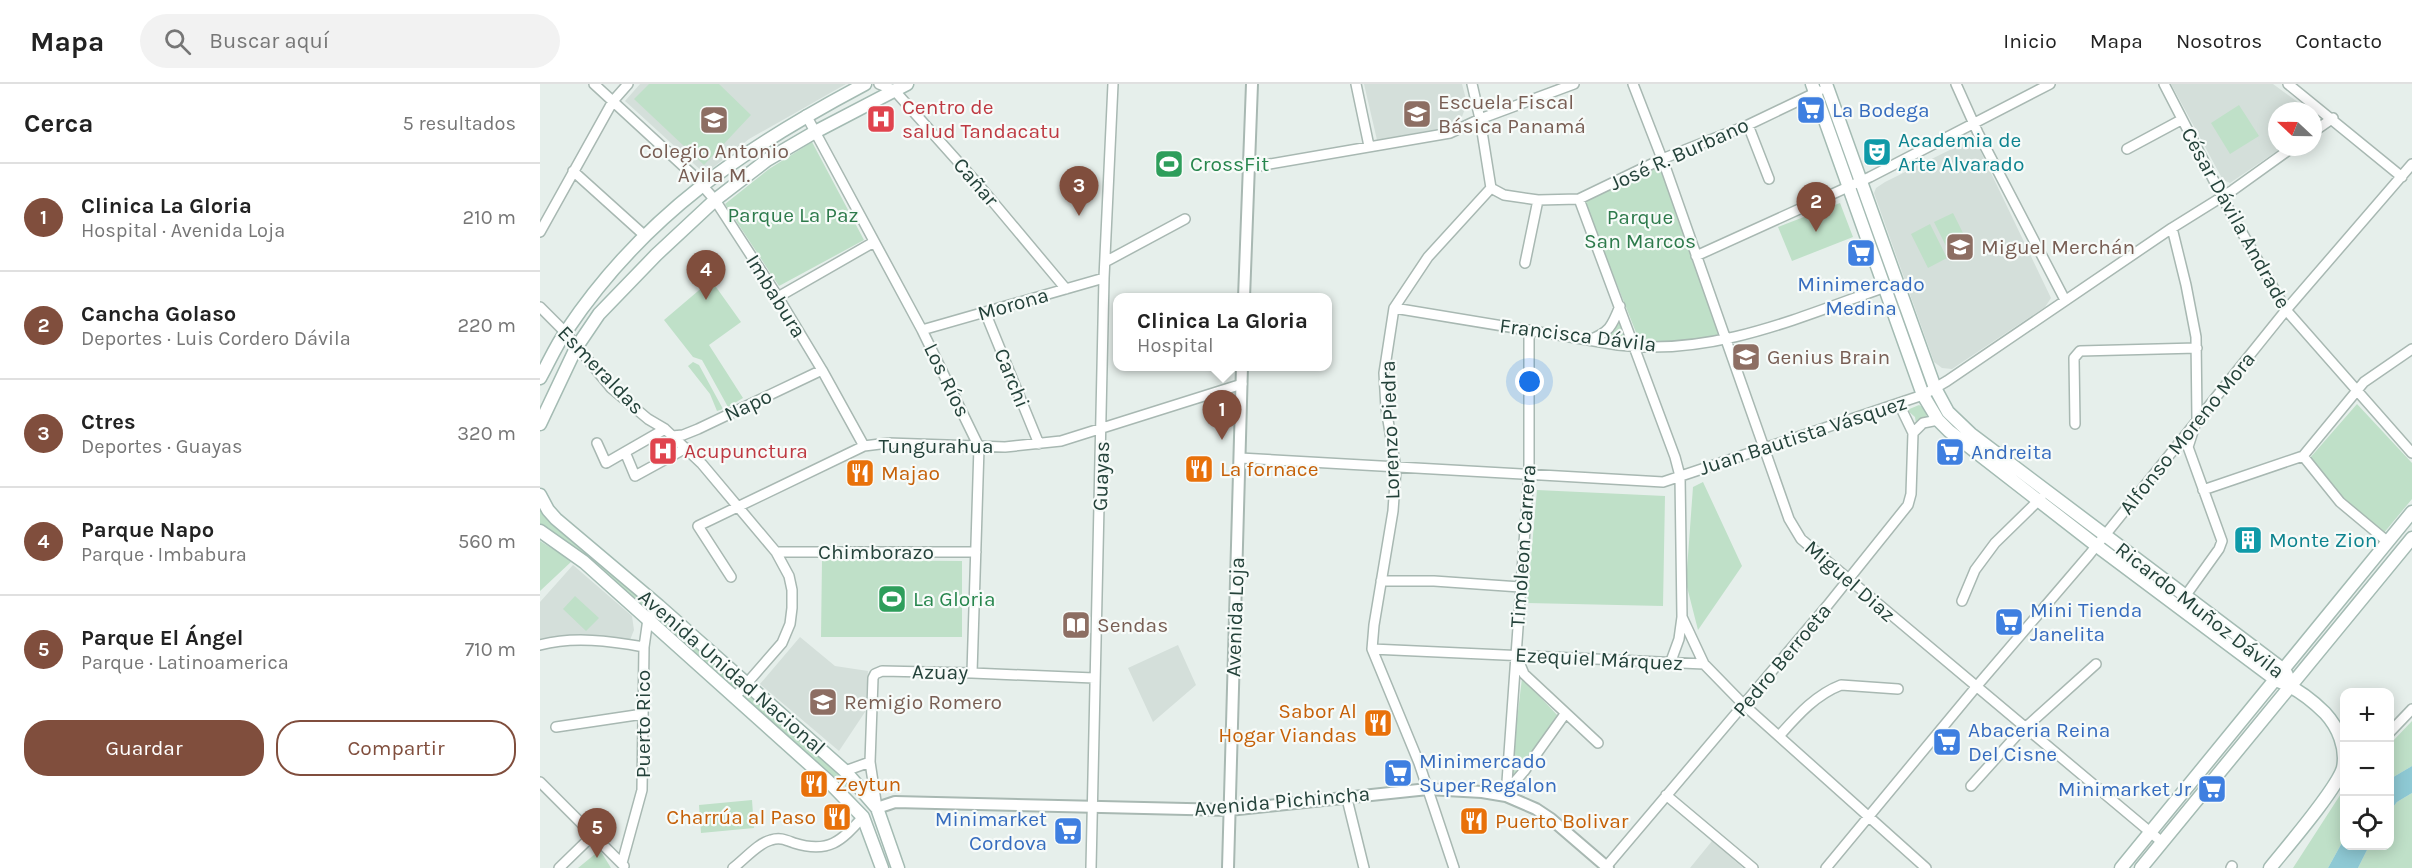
<!DOCTYPE html>
<html lang="es">
<meta charset="utf-8">
<style>
:root{--surface:#fff;--page:#f2f2f2;--text:#222;--muted:#767676;--line:#e0e0e0;--accent:#804e3d}
body{margin:0;font-family:Karla,sans-serif;background:var(--page);color:var(--text)}
.controls{position:absolute;right:18px;bottom:18px;display:grid;overflow:hidden;border-radius:12px;box-shadow:0 3px 15px #0003}
.controls button{width:54px;height:54px;display:grid;place-items:center;padding:0;border:0;border-bottom:2px solid var(--line);background:var(--surface);color:var(--text);font:30px sans-serif}
.compass{position:absolute;left:1728px;top:18px;width:54px;height:54px;border-radius:50%;background:var(--surface);box-shadow:0 3px 15px #0003;rotate:292deg}
.you{position:absolute;left:990px;top:298px;width:21px;height:21px;margin:-15px;border:4px solid #fff;border-radius:50%;background:#1a73e8;box-shadow:0 0 0 9px #1a73e833}
.badge{display:grid;place-items:center;width:39px;height:39px;border-radius:50%;background:var(--accent);color:#fff;font-size:20px;font-weight:700}
.pin{position:absolute;translate:-50% -50px;filter:drop-shadow(0 2px 3px #0008)}
.pin::after{content:'';position:absolute;top:32px;width:21px;height:18px;background:inherit;clip-path:polygon(0 0,100% 0,50% 100%)}
.popup{position:absolute;left:573px;top:209px;width:219px;height:78px;box-sizing:border-box;display:grid;place-content:center;border-radius:12px;background:var(--surface);filter:drop-shadow(0 2px 4px #0005);font-size:20px;white-space:nowrap;color:var(--muted)}
.popup b{font-size:22px;color:var(--text)}
.popup::after{content:'';position:absolute;left:50%;top:100%;margin-left:-12px;border:12px solid transparent;border-top-color:var(--surface)}
.list{margin:0;padding:0;list-style:none}
h2{display:flex;justify-content:space-between;align-items:center;height:78px;margin:0;padding:0 24px;font-size:26px}
h2 small{font-size:20px;font-weight:400;color:var(--muted)}
.list li{display:grid;grid-template-columns:39px 1fr auto;gap:18px;align-items:center;box-sizing:border-box;height:108px;padding:0 24px;border-top:2px solid var(--line)}
.list b{display:block;font-size:22px;white-space:nowrap}
.list p{margin:0;font-size:20px;white-space:nowrap;color:var(--muted)}
.list em{font-size:20px;font-style:normal;color:var(--muted)}
.actions{display:flex;gap:12px;padding:18px 24px}
.actions a{flex:1;padding:14px 0;border:2px solid var(--accent);border-radius:24px;text-align:center;font-size:21px;color:var(--accent)}
.actions .main{background:var(--accent);color:#fff}
.icon{flex:none;width:33px;height:33px;fill:none;stroke:currentColor;stroke-width:2;stroke-linecap:round;stroke-linejoin:round}
.map{position:relative;flex:none;width:1872px;height:784px;overflow:hidden}
header{display:flex;align-items:center;gap:36px;box-sizing:border-box;height:84px;padding:0 30px;background:var(--surface);border-bottom:2px solid var(--line)}
header strong{font-size:28px}
nav{display:flex;gap:33px;margin-inline-start:auto;font-size:21px}
.search{width:420px;height:54px;background:var(--page);display:flex;align-items:center;gap:15px;box-sizing:border-box;padding:0 21px;border-radius:33px;color:var(--muted);font-size:22px}
main{display:flex}
aside{flex:1;background:var(--surface)}
.map>svg:first-child{display:block}
.built{fill:#d4dfda}
.green{fill:#bfe0c8}
.water{fill:#8ec9d4}
.lines{fill:none;stroke-linecap:round;stroke-linejoin:round}
.minor-casing{stroke:#a8b8b2;stroke-width:12}
.tertiary-casing{stroke:#a8b8b2;stroke-width:14}
.secondary-casing{stroke:#a4bbb3;stroke-width:15}
.minor{stroke:#fff;stroke-width:9}
.tertiary{stroke:#fff;stroke-width:10}
.secondary{stroke:#fff;stroke-width:12}
.labels{text-anchor:middle;dominant-baseline:central;stroke-width:4.5;stroke-linejoin:round;paint-order:stroke}
.education-label{font-size:21px;fill:#785e54;stroke:#f7fbf9;text-anchor:start}
.health-label{font-size:21px;fill:#be3a42;stroke:#f7fbf9;text-anchor:start}
.shop-label{font-size:21px;fill:#366cbe;stroke:#f7fbf9;text-anchor:start}
.culture-label{font-size:21px;fill:#0d838f;stroke:#f7fbf9;text-anchor:start}
.street-label{font-size:21px;fill:#24423a;stroke:#f7fbf9}
.leisure-label{font-size:21px;fill:#27864d;stroke:#f7fbf9;text-anchor:start}
.park-label{font-size:21px;fill:#2d7a4b;stroke:#f7fbf9}
.food-label{font-size:21px;fill:#c56008;stroke:#f7fbf9;text-anchor:start}
</style>
<header>
<strong>Mapa</strong>
<div class="search"><svg class="icon" aria-label="search" viewBox="0 0 24 24"><circle cx="10" cy="10" r="6"/><path d="M15 15l6 6"/></svg>Buscar aquí</div>
<nav><a>Inicio</a><a>Mapa</a><a>Nosotros</a><a>Contacto</a></nav>
</header>
<main>
<aside>
<h2>Cerca<small>5 resultados</small></h2>
<ul class="list">
<li><span class="badge">1</span><div><b>Clinica La Gloria</b><p>Hospital · Avenida Loja</p></div><em>210 m</em></li>
<li><span class="badge">2</span><div><b>Cancha Golaso</b><p>Deportes · Luis Cordero Dávila</p></div><em>220 m</em></li>
<li><span class="badge">3</span><div><b>Ctres</b><p>Deportes · Guayas</p></div><em>320 m</em></li>
<li><span class="badge">4</span><div><b>Parque Napo</b><p>Parque · Imbabura</p></div><em>560 m</em></li>
<li><span class="badge">5</span><div><b>Parque El Ángel</b><p>Parque · Latinoamerica</p></div><em>710 m</em></li>
</ul>
<div class="actions"><a class="main">Guardar</a><a>Compartir</a></div>
</aside>
<div class="map">
<svg width="1872" height="784" viewBox="0 0 1872 784">
<rect width="100%" height="100%" fill="#e6efeb"/>
<path class="built" d="M100,0H306L209,55L165,90L85,17Z
M824,0H922L927,19L919,41L837,56Z
M1631,0H1733L1770,27H1737V63H1743L1690,99L1683,96Z
M1430,56L1436,59L1439,64L1511,214L1505,223L1412,285L1402,284L1394,278L1334,109L1336,104L1345,98Z
M33,481L92,532L94,546L90,556H60L32,551L0,555V518Z
M260,553L295,582L328,587L325,628L299,667L220,600Z
M638,561L656,601L613,638L588,584Z
M1172,757L1203,784H1150Z"/>
<path class="green" d="M109,0H179L211,31L164,81L94,15Z
M1699,21L1719,52L1690,70L1671,39Z
M272,58L324,156L239,202L185,120L229,85Z
M1121,80L1182,252C1164,255 1114,264 1099,256L1044,117Z
M1300,119L1313,153L1252,177L1238,143Z
M1413,129L1430,163L1411,172L1394,138Z
M1390,140L1407,174L1388,184L1371,150Z
M171,196L201,238L169,261L203,314L188,323L162,276L153,273L124,236Z
M1080,229L1090,260L1058,256Z
M153,278L159,281L183,325L177,327L170,310L148,282Z
M1817,320L1872,379V415L1843,450L1802,417L1769,375Z
M1379,321L1384,324L1387,333L1376,340L1375,333L1367,326Z
M1163,398L1202,482L1158,546L1146,499L1153,403Z
M997,406L1125,412L1123,522L987,519Z
M0,417L117,522L108,533L0,445Z
M0,457L32,477L0,507Z
M282,476L422,477V553H281Z
M35,512L59,534L46,547L23,525Z
M119,524L313,696L307,704L288,688L283,692L110,535Z
M982,594L1019,633L970,695Z
M1872,637V682L1850,695V660Z
M1804,705V755L1788,784H1753Z
M1872,709V784H1818L1829,762H1850V727L1857,718Z
M212,716L214,744L161,749L159,721Z
M60,766L71,784H38Z"/>
<path class="water" d="M1872,682V709L1857,718L1850,727V695Z
M1804,755V762H1829L1818,784H1788Z"/>
<g class="lines">
<g class="minor-casing">
<path id="minor" d="M54,0L154,92L175,116L238,213L282,286L324,362
M339,0L354,6L438,100L526,205
M816,0L829,62
M1093,0L1126,85L1249,435L1261,455L1622,758
M1416,0L1438,49L1525,216
M1624,0L1687,122L1746,226L1872,369
M1748,0L1862,93
M266,31L382,246L439,363L432,589
M1208,41L1229,95
M1773,48L1793,34
M1587,65L1641,36
M707,84L910,49L940,35L1034,0
M33,87L104,151
M951,104L964,111L998,116L1039,115L1122,75L1208,41L1279,7
M1039,115L1135,373L1140,392L1142,533L1164,580
M1632,144L1646,201L1656,253L1657,335L1648,363L1682,457L1679,465L1646,511
M0,148L73,17L88,0
M1156,172L1330,93L1510,0
M565,178L645,135
M985,179L998,116
M238,213L334,158
M0,223L25,248L71,304L108,335L125,345L162,380L236,468L249,492L252,506V524L250,540L242,559L195,613
M854,224L1078,261C1177,273 1266,230 1357,199
M445,228L499,360
M382,246L564,194
M1049,256C1070,248 1072,242 1080,222
M1535,340L1534,274L1540,267L1657,264
M125,345L85,368L95,392L146,364
M1373,349L1383,339L1398,336
M132,352L143,351L158,345L282,286
M57,359L66,379L85,368
M1763,372L1800,418L1848,458
M700,374L1123,398L1383,311L1407,297L1632,144L1693,106L1753,63
M1663,406L1763,372L1824,298L1872,265
M236,468H436
M191,493L158,442L324,362L348,359L465,363L521,357L702,300
M841,497H894L980,503
M1422,517L1435,486L1455,459L1501,414
M0,561C33,552 71,557 104,563
M832,565L1164,580L1204,621L1386,784
M977,573L984,590L1058,659
M1131,577L1139,555L1142,533
M16,643L103,630
M1850,648L1872,625
M1239,652C1257,632 1275,611 1301,601L1358,605
M305,687L330,678
M0,698L84,782
M1431,702L1476,652L1556,580
M967,707L985,686L1025,630
M1126,711L1213,784
M966,712L989,389V246
M807,715L824,784
M337,724L330,678L333,594L335,590L342,587L432,589L554,594
M82,779L102,706L104,563L108,535L119,522
M1066,783L1287,522L1368,421L1371,410L1373,349L1359,320
M19,784L54,750
M193,784C204,776 218,759 231,756C240,753 246,756 254,759C289,770 301,757 323,733
M551,784L564,194L573,0
M914,784L879,679L832,565L834,541L853,427L856,385L846,324L844,289L854,224L888,173L951,104L940,35L932,0
M1286,784L1436,603L1549,471L1746,226L1872,80
M1691,784L1692,782"/>
</g>
<g class="tertiary-casing">
<path id="tertiary" d="M704,214L712,0
M337,724L355,718L689,726L888,705L942,708L966,712L996,725L1011,735L1068,784
M688,784L702,282"/>
</g>
<g class="secondary-casing">
<path id="secondary" d="M1272,0L1383,311L1398,336L1409,347L1557,462L1736,596C1755,603 1771,615 1785,629C1798,643 1807,664 1803,684C1797,705 1746,764 1730,784
M1286,0L1395,304L1408,328L1431,350L1745,587L1752,602
M0,294C9,278 16,261 27,246C104,131 204,64 325,0
M0,340L36,264L59,230L116,171L175,116L227,76L275,48L367,0
M0,411L8,426L16,435L119,522L305,687L337,724L358,784
M0,447L44,478L287,696L323,733L342,784
M1581,784L1872,428
M1601,784L1872,454"/>
</g>
<use href="#minor" class="minor"/>
<use href="#tertiary" class="tertiary"/>
<use href="#secondary" class="secondary"/>
</g>
<defs>
<g id="supermarket-square" transform="scale(1.5)"><rect x="-9" y="-9" width="18" height="18" rx="4" fill="#3f7fe0" stroke="#f7fbf9"/><path d="M-6-5.5h2.5l.6 2H6L4.5 2H-2.5L-4.4-4H-6ZM-1.5 3.2a1.3 1.3 0 1 0 .1 0ZM3 3.2a1.3 1.3 0 1 0 .1 0Z" fill="#fff"/></g>
<g id="school-square" transform="scale(1.5)"><rect x="-9" y="-9" width="18" height="18" rx="4" fill="#8d6e63" stroke="#f7fbf9"/><path d="M0-5L7-2L0 1L-7-2ZM-4 1L0 2.5L4 1V4Q0 6-4 4Z" fill="#fff"/></g>
<g id="hospital-square" transform="scale(1.5)"><rect x="-9" y="-9" width="18" height="18" rx="4" fill="#e0444e" stroke="#f7fbf9"/><path d="M-5-5h3v3.5h4V-5h3V5h-3V1.5h-4V5h-3Z" fill="#fff"/></g>
<g id="theatre-square" transform="scale(1.5)"><rect x="-9" y="-9" width="18" height="18" rx="4" fill="#0f9aa8" stroke="#f7fbf9"/><path d="M-5-5.5Q0-4 5-5.5V0Q5 5 0 6Q-5 5-5 0ZM-3.3-2.5H-1v1.5H-3.3ZM1-2.5H3.3v1.5H1ZM-2.8 1Q0 5.5 2.8 1Z" fill="#fff"/></g>
<g id="stadium-square" transform="scale(1.5)"><rect x="-9" y="-9" width="18" height="18" rx="4" fill="#2e9e5b" stroke="#f7fbf9"/><path d="M0-5a6.5 5 0 1 0 0 10a6.5 5 0 1 0 0-10ZM-3.5-1.8h7v3.6h-7Z" fill="#fff"/></g>
<g id="restaurant-square" transform="scale(1.5)"><rect x="-9" y="-9" width="18" height="18" rx="4" fill="#e8710a" stroke="#f7fbf9"/><path d="M-5-6h1v4h1v-4h1v4h1v-4h1v5L-1.5 .5V6h-2V.5L-5-1ZM5-6V6H3V1.5H1.5Q1.5-4 5-6Z" fill="#fff"/></g>
<g id="building-square" transform="scale(1.5)"><rect x="-9" y="-9" width="18" height="18" rx="4" fill="#0f9aa8" stroke="#f7fbf9"/><path d="M-4-6H4V6H1V3H-1V6H-4ZM-2.5-4.3h1.7v1.8h-1.7ZM.8-4.3h1.7v1.8H.8ZM-2.5-1h1.7V.8h-1.7ZM.8-1h1.7V.8H.8Z" fill="#fff"/></g>
<g id="library-square" transform="scale(1.5)"><rect x="-9" y="-9" width="18" height="18" rx="4" fill="#8d6e63" stroke="#f7fbf9"/><path d="M-6-4Q-3-5.5-.7-3.5V5Q-3 3-6 4ZM6-4Q3-5.5 .7-3.5V5Q3 3 6 4Z" fill="#fff"/></g>
</defs>
<g fill-rule="evenodd">
<use href="#supermarket-square" x="1271" y="26"/>
<use href="#school-square" x="877" y="30"/>
<use href="#hospital-square" x="341" y="35"/>
<use href="#school-square" x="174" y="36"/>
<use href="#theatre-square" x="1337" y="68"/>
<use href="#stadium-square" x="629" y="80"/>
<use href="#school-square" x="1420" y="163"/>
<use href="#supermarket-square" x="1321" y="169"/>
<use href="#school-square" x="1206" y="273"/>
<use href="#hospital-square" x="123" y="367"/>
<use href="#supermarket-square" x="1410" y="368"/>
<use href="#restaurant-square" x="659" y="385"/>
<use href="#restaurant-square" x="320" y="389"/>
<use href="#building-square" x="1708" y="456"/>
<use href="#stadium-square" x="352" y="515"/>
<use href="#supermarket-square" x="1469" y="538"/>
<use href="#library-square" x="536" y="541"/>
<use href="#school-square" x="283" y="618"/>
<use href="#restaurant-square" x="838" y="639"/>
<use href="#supermarket-square" x="1407" y="658"/>
<use href="#supermarket-square" x="858" y="689"/>
<use href="#restaurant-square" x="274" y="700"/>
<use href="#supermarket-square" x="1672" y="705"/>
<use href="#restaurant-square" x="297" y="733"/>
<use href="#restaurant-square" x="934" y="737"/>
<use href="#supermarket-square" x="528" y="747"/>
</g>
<g class="labels">
<g class="education-label">
<text x="898" y="18">Escuela Fiscal<tspan x="898" dy="24">Básica Panamá</tspan></text>
<text x="174" y="67" text-anchor="middle">Colegio Antonio<tspan x="174" dy="24">Ávila M.</tspan></text>
<text x="1441" y="163">Miguel Merchán</text>
<text x="1227" y="273">Genius Brain</text>
<text x="557" y="541">Sendas</text>
<text x="304" y="618">Remigio Romero</text>
</g>
<g class="health-label">
<text x="362" y="23">Centro de<tspan x="362" dy="24">salud Tandacatu</tspan></text>
<text x="144" y="367">Acupunctura</text>
</g>
<g class="shop-label">
<text x="1292" y="26">La Bodega</text>
<text x="1321" y="200" text-anchor="middle">Minimercado<tspan x="1321" dy="24">Medina</tspan></text>
<text x="1431" y="368">Andreita</text>
<text x="1490" y="526">Mini Tienda<tspan x="1490" dy="24">Janelita</tspan></text>
<text x="1428" y="646">Abaceria Reina<tspan x="1428" dy="24">Del Cisne</tspan></text>
<text x="879" y="677">Minimercado<tspan x="879" dy="24">Super Regalon</tspan></text>
<text x="1651" y="705" text-anchor="end">Minimarket Jr</text>
<text x="507" y="735" text-anchor="end">Minimarket<tspan x="507" dy="24">Cordova</tspan></text>
</g>
<g class="culture-label">
<text x="1358" y="56">Academia de<tspan x="1358" dy="24">Arte Alvarado</tspan></text>
<text x="1729" y="456">Monte Zion</text>
</g>
<g class="street-label">
<text transform="translate(1139 70) rotate(-24)">José R. Burbano</text>
<text transform="translate(436 98) rotate(49)">Cañar</text>
<text transform="translate(1696 134) rotate(61)">César Dávila Andrade</text>
<text transform="translate(236 212) rotate(58)">Imbabura</text>
<text transform="translate(473 220) rotate(-16)">Morona</text>
<text transform="translate(1038 251) rotate(7)">Francisca Dávila</text>
<text transform="translate(61 286) rotate(46)">Esmeraldas</text>
<text transform="translate(472 294) rotate(68)">Carchi</text>
<text transform="translate(407 296) rotate(64)">Los Ríos</text>
<text transform="translate(208 321) rotate(-25)">Napo</text>
<text transform="translate(850 346) rotate(-92)">Lorenzo Piedra</text>
<text transform="translate(1647 349) rotate(-51)">Alfonso Moreno Mora</text>
<text transform="translate(1263 351) rotate(-18)">Juan Bautista Vásquez</text>
<text x="396" y="362">Tungurahua</text>
<text transform="translate(561 392) rotate(-88)">Guayas</text>
<text transform="translate(983 462) rotate(-86)">Timoleon Carrera</text>
<text x="336" y="468">Chimborazo</text>
<text transform="translate(1310 497) rotate(41)">Miguel Diaz</text>
<text transform="translate(1660 526) rotate(38)">Ricardo Muñoz Dávila</text>
<text transform="translate(695 533) rotate(-88)">Avenida Loja</text>
<text transform="translate(1059 575) rotate(3)">Ezequiel Márquez</text>
<text transform="translate(1242 576) rotate(-50)">Pedro Berroeta</text>
<text transform="translate(192 588) rotate(41)">Avenida Unidad Nacional</text>
<text transform="translate(400 588) rotate(1)">Azuay</text>
<text transform="translate(103 640) rotate(-90)">Puerto Rico</text>
<text transform="translate(742 717) rotate(-5)">Avenida Pichincha</text>
</g>
<g class="leisure-label">
<text x="650" y="80">CrossFit</text>
<text x="373" y="515">La Gloria</text>
</g>
<g class="park-label">
<text x="253" y="131">Parque La Paz</text>
<text x="1100" y="133">Parque<tspan x="1100" dy="24">San Marcos</tspan></text>
</g>
<g class="food-label">
<text x="680" y="385">La fornace</text>
<text x="341" y="389">Majao</text>
<text x="817" y="627" text-anchor="end">Sabor Al<tspan x="817" dy="24">Hogar Viandas</tspan></text>
<text x="295" y="700">Zeytun</text>
<text x="276" y="733" text-anchor="end">Charrúa al Paso</text>
<text x="955" y="737">Puerto Bolivar</text>
</g>
</g>
</svg>
<div class="controls">
<button>+</button>
<button>−</button>
<button><svg class="icon" aria-label="locate" viewBox="0 0 24 24"><circle cx="12" cy="12" r="6"/><path d="M12 2v4M12 18v4M2 12h4M18 12h4"/></svg></button>
</div>
<svg class="compass" viewBox="-18 -18 36 36"><path d="M0-13l5 13h-10z" fill="#e53935"/><path d="M0 13l5-13h-10z" fill="#767676"/></svg>
<div class="you"></div>
<div class="pin badge" style="left:682px;top:356px">1</div>
<div class="popup"><b>Clinica La Gloria</b>Hospital</div>
<div class="pin badge" style="left:1276px;top:148px">2</div>
<div class="pin badge" style="left:539px;top:132px">3</div>
<div class="pin badge" style="left:166px;top:216px">4</div>
<div class="pin badge" style="left:57px;top:774px">5</div>
</div>
</main>
